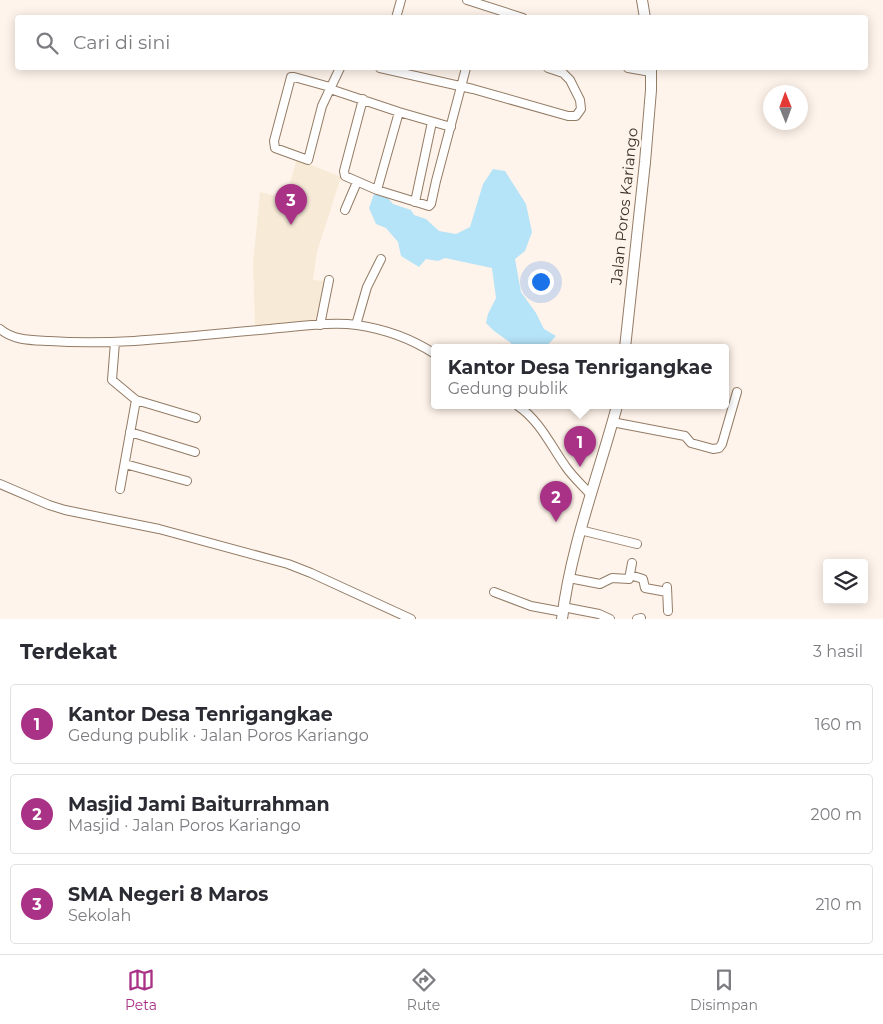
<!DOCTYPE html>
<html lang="id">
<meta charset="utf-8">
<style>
:root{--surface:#fff;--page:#f7f7f7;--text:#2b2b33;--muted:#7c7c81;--line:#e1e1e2;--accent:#a93186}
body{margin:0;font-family:Montserrat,sans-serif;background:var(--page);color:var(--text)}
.controls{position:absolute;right:15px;bottom:15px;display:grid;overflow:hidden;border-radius:5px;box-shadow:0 2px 12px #0003}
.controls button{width:45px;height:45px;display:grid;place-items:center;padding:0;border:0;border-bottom:1px solid var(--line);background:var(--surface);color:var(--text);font:25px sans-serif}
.compass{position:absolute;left:763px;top:85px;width:45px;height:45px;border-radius:50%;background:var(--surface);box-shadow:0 2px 12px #0003;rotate:359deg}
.you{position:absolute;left:540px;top:281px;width:18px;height:18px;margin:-12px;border:4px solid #fff;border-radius:50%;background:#1a73e8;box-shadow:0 0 0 8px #1a73e833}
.badge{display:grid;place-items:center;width:32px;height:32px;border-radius:50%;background:var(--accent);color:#fff;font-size:16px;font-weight:700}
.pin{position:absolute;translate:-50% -41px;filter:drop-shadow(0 1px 2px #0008)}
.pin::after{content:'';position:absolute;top:26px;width:18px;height:15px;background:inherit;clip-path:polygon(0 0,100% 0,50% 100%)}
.popup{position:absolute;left:431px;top:344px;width:298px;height:65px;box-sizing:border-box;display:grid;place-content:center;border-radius:5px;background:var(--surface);filter:drop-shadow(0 1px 4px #0005);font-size:16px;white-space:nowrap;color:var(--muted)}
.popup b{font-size:19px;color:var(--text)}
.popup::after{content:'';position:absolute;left:50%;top:100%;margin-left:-10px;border:10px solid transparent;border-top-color:var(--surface)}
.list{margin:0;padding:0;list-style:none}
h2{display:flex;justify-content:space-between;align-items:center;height:65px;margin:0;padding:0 20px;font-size:21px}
h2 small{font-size:16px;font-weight:400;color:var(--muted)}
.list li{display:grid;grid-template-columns:32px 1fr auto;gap:15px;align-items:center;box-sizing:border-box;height:80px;margin:0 10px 10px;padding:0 10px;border:1px solid var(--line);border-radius:5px}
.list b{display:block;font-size:19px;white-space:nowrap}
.list p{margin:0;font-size:16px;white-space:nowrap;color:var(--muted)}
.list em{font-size:16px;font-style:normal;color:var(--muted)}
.icon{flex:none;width:28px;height:28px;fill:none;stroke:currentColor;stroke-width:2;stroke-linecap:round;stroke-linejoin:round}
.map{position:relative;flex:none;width:883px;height:619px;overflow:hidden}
.search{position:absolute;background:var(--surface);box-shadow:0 2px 12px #0003;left:15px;right:15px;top:15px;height:55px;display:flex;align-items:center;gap:12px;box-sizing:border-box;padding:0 18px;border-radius:5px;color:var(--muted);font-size:19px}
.sheet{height:335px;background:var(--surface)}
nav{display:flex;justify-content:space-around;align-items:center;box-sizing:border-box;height:70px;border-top:1px solid var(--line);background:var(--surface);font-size:14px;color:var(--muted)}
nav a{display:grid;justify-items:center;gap:2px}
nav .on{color:var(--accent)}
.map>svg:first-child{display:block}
.education{fill:#f7ebd7}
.water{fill:#b5e3f8}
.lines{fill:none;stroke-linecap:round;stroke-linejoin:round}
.street-casing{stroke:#937c66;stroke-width:10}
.secondary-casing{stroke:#937c66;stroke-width:12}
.street{stroke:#fff;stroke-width:8}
.secondary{stroke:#fff;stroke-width:10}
.labels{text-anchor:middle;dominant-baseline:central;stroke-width:5;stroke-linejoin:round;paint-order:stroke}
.street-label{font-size:15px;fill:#3c3228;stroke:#fff4eb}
</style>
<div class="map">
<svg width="883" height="619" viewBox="0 0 883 619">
<rect width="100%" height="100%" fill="#fff4eb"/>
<path class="education" d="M297,159L341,177L317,252L313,280L326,281L317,323L255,326L253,264L260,192L285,198Z"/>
<path class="water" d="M493,169L505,171L526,204L532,232L525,251L515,259L521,292L536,313L544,329L556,336L545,348H512L511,343L494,331L486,323L488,314L496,298L492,268L445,258L438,261L426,259L419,267L401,256L398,242L386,228L376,224L369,208L374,194L387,197L393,204L411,210L414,215L426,219L439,231L456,234L470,227L483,184Z"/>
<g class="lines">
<g class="street-casing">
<path id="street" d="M467,0L523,18
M396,18L401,0
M340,68L330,89L399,112L451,127
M380,68L473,89L568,116H576L581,109L580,100L570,80L563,73L548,68
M628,68L651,72
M330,89L322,106L308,160L275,148L274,141L291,77H294L330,87
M363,99L344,171L345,176L377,190L429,206L431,204L436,181L466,68
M377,190L399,112
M415,202L432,122
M345,210L357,182
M320,325L329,280
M356,325L367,287L381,259
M0,329C14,341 33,340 50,341C123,346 197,335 270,329C297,327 330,321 357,325C384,329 412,339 435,354
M115,342L112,380L136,400L196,418
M518,406C540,421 551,446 566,467C573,477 582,485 590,494
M612,422L685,436L691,443L713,449L719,448L722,444L737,392
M130,432L195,452
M125,464L187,481
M0,484L49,505L65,510L159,529L288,564L311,573L411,619
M120,489L136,400
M580,530L637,544
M630,575L643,579L645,588L667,592
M569,578L600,584L612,578L629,579L632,563
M667,587L668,611
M494,592L531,606L563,612
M563,607L599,614L610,619
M637,619L641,618"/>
</g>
<g class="secondary-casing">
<path id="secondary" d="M642,0L645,18
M625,348L645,162L651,90V68
M562,619C571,545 598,477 617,406"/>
</g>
<use href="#street" class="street"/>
<use href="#secondary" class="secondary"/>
</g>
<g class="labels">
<g class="street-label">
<text transform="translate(624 206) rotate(-84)">Jalan Poros Kariango</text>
</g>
</g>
</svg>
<div class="controls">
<button><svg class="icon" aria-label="layers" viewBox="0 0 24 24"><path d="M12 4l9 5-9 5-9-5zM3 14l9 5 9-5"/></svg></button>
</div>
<svg class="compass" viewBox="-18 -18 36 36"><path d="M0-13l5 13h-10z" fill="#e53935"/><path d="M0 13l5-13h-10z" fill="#7c7c81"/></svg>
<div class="you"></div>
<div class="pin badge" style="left:580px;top:467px">1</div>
<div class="popup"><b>Kantor Desa Tenrigangkae</b>Gedung publik</div>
<div class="pin badge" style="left:556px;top:522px">2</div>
<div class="pin badge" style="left:291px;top:225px">3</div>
<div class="search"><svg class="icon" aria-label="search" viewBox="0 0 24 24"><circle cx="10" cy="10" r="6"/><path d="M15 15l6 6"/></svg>Cari di sini</div>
</div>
<section class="sheet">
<h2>Terdekat<small>3 hasil</small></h2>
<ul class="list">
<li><span class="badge">1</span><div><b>Kantor Desa Tenrigangkae</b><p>Gedung publik · Jalan Poros Kariango</p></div><em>160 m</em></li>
<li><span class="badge">2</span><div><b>Masjid Jami Baiturrahman</b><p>Masjid · Jalan Poros Kariango</p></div><em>200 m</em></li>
<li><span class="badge">3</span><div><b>SMA Negeri 8 Maros</b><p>Sekolah</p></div><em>210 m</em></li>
</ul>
</section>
<nav>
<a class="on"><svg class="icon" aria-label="map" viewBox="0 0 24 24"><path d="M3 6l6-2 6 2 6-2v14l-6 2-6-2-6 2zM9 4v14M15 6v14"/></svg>Peta</a>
<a><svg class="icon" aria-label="directions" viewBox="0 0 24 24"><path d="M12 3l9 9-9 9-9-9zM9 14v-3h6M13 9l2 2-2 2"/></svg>Rute</a>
<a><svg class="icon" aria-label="saved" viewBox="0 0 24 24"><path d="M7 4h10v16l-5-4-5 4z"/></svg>Disimpan</a>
</nav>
